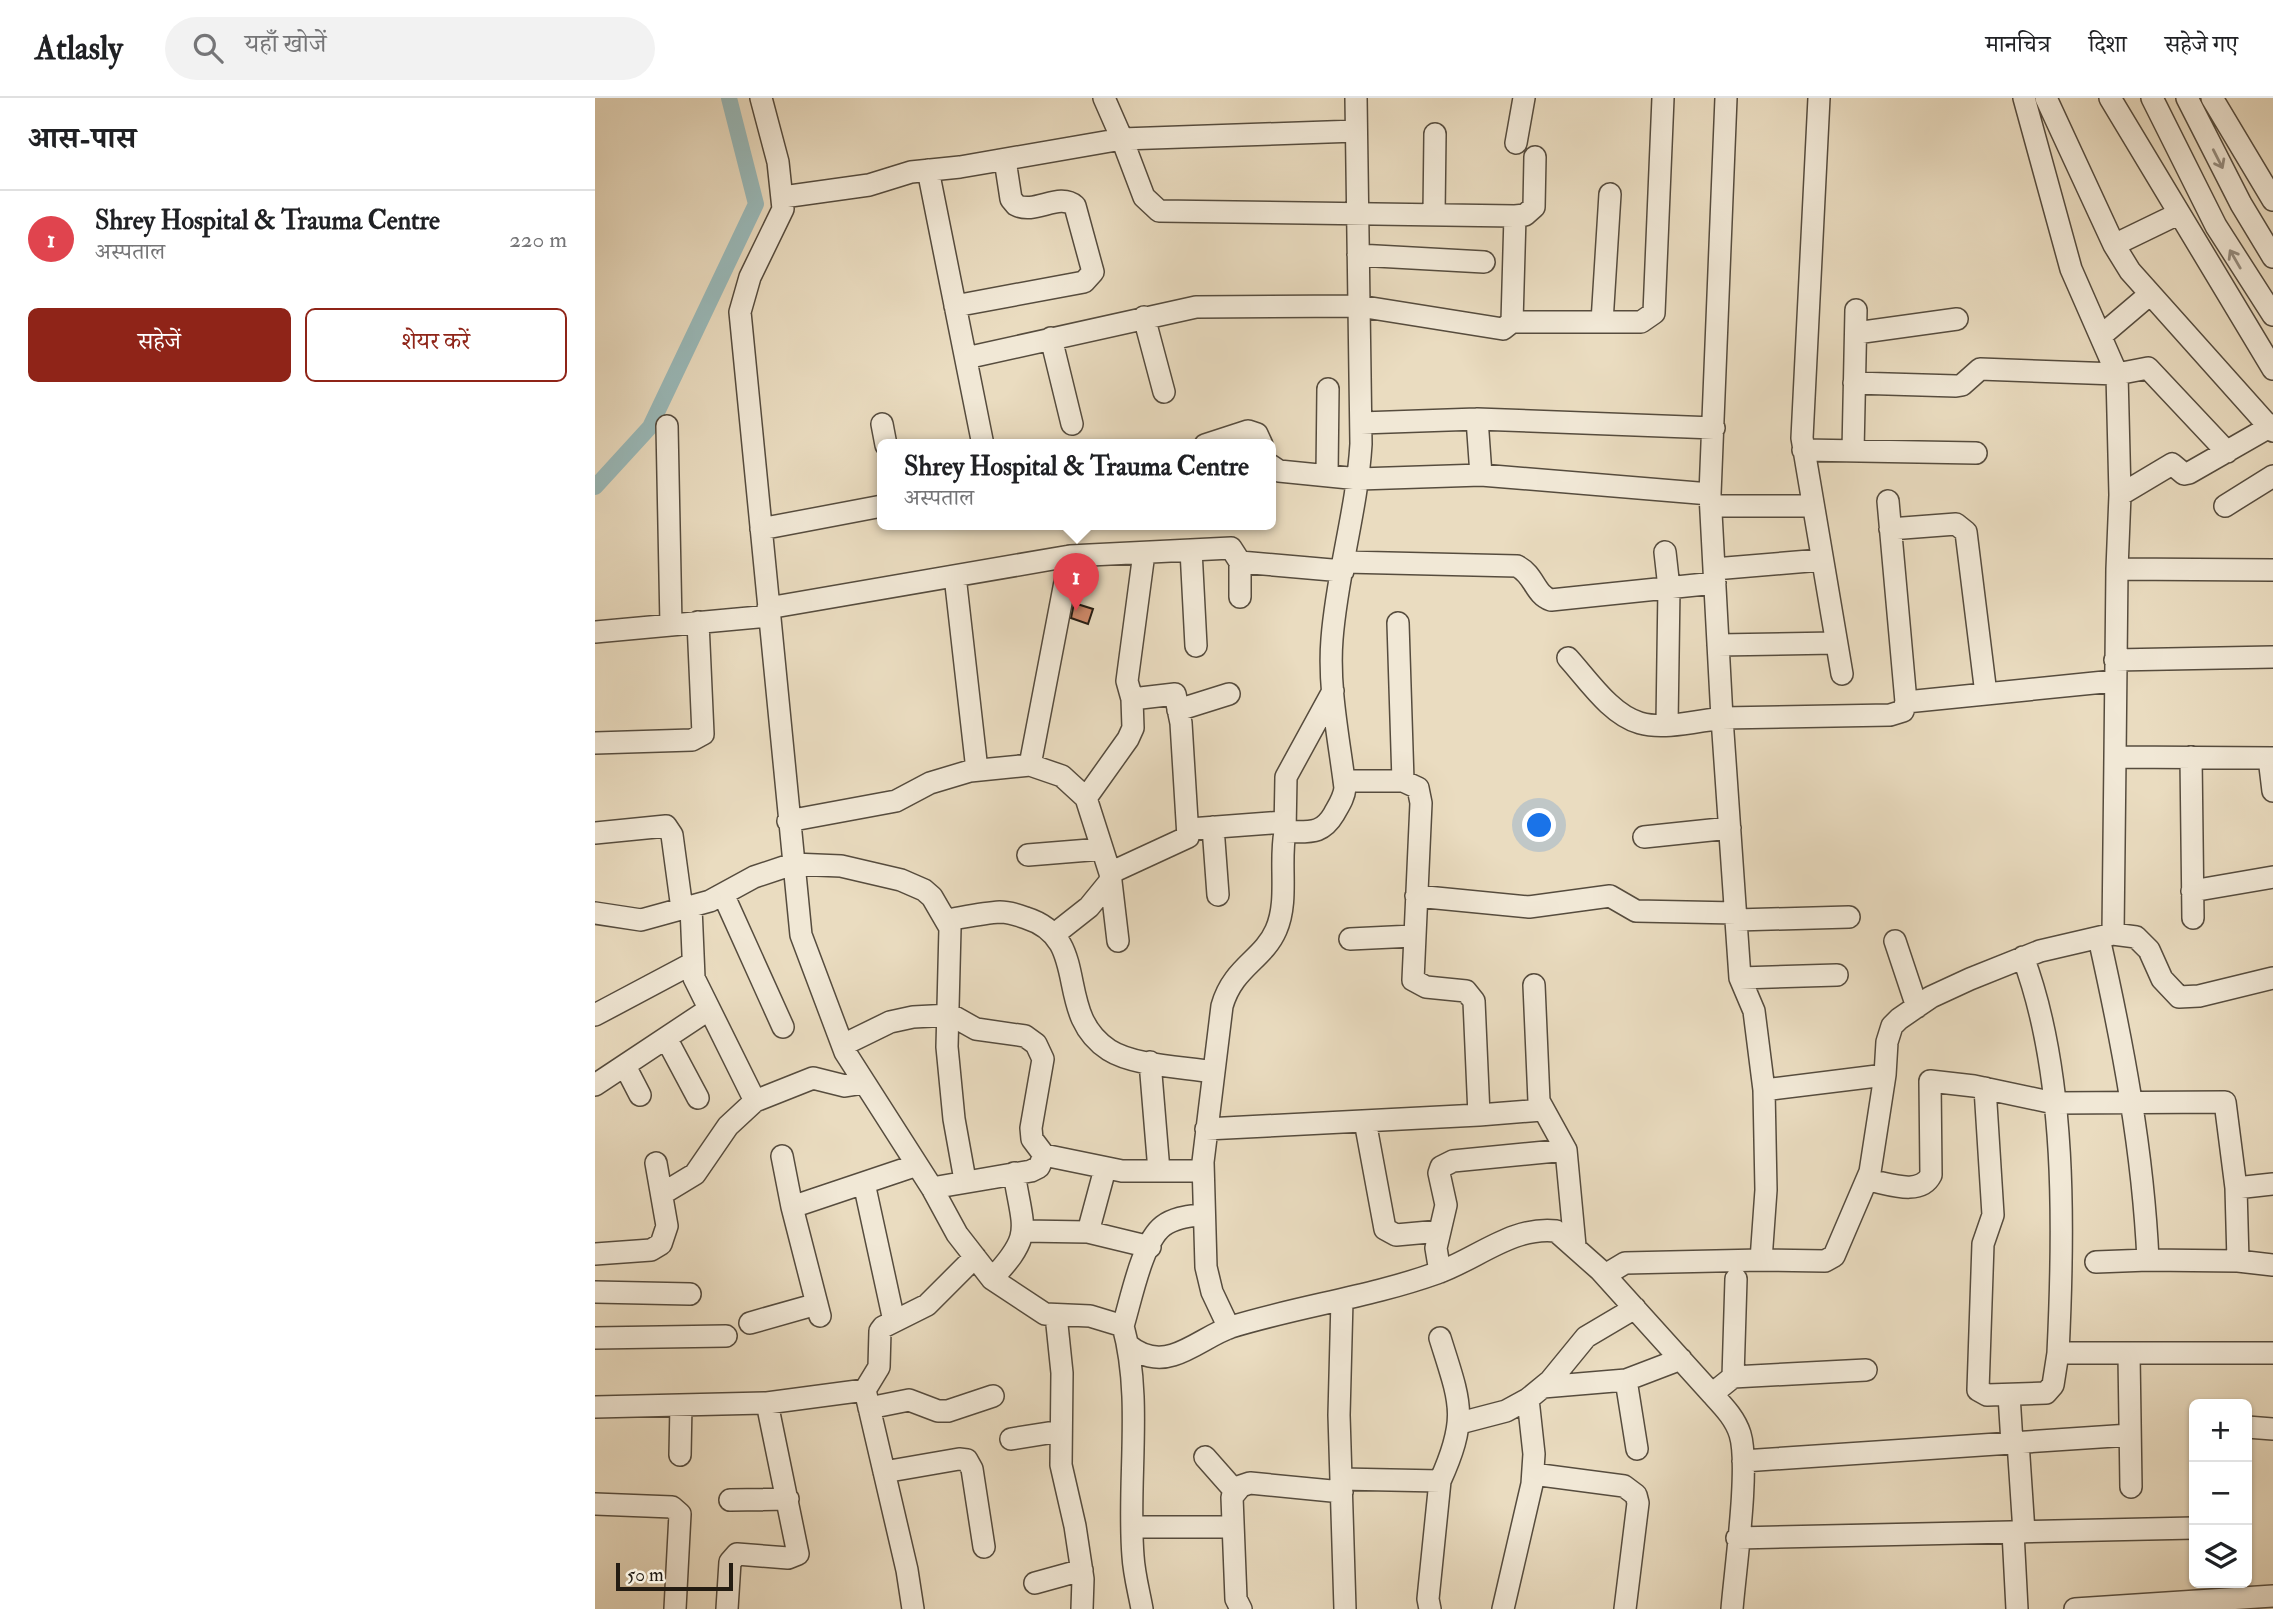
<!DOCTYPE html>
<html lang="hi">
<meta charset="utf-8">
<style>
:root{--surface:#fff;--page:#f2f2f2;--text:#202124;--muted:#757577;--line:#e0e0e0;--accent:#8f2418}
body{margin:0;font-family:"IM FELL Double Pica","Noto Serif Devanagari",serif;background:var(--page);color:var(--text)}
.controls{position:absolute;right:21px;bottom:21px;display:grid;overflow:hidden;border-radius:10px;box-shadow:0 2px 5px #0004}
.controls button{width:63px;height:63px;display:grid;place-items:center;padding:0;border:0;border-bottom:2px solid var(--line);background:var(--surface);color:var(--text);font:35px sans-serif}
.scale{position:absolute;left:21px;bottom:18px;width:117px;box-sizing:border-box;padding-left:7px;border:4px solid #241c12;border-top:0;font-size:19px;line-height:24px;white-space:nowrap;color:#241c12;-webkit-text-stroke:5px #f1e8d6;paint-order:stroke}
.you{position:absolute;left:945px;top:728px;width:24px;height:24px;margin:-18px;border:5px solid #fff;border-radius:50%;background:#1a73e8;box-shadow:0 0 0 10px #1a73e833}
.badge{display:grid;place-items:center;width:46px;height:46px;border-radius:50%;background:var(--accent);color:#fff;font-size:23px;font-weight:700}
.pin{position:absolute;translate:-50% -58px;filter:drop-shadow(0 2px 4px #0008)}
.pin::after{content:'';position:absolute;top:37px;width:24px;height:21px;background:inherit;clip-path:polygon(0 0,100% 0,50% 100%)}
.popup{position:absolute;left:282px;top:341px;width:399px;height:91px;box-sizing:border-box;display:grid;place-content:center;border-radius:10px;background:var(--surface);filter:drop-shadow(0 2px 5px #0005);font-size:23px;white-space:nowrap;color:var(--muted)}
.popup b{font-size:26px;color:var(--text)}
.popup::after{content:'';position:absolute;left:50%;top:100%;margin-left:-14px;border:14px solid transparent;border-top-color:var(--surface)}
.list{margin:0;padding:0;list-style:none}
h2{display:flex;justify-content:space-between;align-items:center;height:91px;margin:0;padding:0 28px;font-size:30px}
h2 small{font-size:23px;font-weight:400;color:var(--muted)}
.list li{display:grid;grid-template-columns:46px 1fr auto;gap:21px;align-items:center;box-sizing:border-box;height:98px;padding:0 28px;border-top:2px solid var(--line)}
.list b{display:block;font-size:26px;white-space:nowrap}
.list p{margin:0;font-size:23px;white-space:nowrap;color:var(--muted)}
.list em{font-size:23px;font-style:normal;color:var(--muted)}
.actions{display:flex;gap:14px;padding:21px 28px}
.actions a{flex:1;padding:16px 0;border:2px solid var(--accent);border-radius:10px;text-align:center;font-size:24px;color:var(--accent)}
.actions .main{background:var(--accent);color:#fff}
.icon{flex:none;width:38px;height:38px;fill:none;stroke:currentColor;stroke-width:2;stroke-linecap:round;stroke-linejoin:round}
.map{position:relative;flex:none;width:1678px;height:1511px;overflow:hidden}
header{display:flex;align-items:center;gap:42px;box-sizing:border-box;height:98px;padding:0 35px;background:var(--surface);border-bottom:2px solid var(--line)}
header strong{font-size:33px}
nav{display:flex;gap:38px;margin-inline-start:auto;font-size:24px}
.search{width:490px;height:63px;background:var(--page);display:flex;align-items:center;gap:18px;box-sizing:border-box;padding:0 24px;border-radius:38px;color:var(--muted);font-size:26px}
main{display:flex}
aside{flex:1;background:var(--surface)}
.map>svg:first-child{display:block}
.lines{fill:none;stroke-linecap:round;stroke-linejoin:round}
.canal{stroke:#9ababa;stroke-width:16}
.building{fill:#cf8a6a;stroke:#241c12;stroke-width:2}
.minor-casing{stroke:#564c3e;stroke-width:24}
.minor{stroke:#f1e8d6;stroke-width:21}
.oneway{stroke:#958c7e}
</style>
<header>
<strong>Atlasly</strong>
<div class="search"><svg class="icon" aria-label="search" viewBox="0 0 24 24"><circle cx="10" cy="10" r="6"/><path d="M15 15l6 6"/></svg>यहाँ खोजें</div>
<nav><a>मानचित्र</a><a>दिशा</a><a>सहेजे गए</a></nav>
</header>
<main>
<aside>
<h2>आस-पास<small></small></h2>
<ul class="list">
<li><span class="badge" style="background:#e0444e">1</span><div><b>Shrey Hospital &amp; Trauma Centre</b><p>अस्पताल</p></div><em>220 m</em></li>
</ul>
<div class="actions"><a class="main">सहेजें</a><a>शेयर करें</a></div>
</aside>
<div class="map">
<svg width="1678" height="1511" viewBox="0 0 1678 1511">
<rect width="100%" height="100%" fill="#eadcc0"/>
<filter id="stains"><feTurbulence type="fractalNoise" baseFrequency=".00286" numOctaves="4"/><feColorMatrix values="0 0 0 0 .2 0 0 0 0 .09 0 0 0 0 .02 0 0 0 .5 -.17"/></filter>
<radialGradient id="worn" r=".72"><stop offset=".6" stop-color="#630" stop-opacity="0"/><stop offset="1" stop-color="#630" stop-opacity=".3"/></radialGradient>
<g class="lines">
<path class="canal" d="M0,389L55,329L161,106L134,0"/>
</g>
<path class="building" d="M479,505L498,511L493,526L476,520Z"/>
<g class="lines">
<g class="minor-casing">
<path id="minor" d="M166,0L183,64L188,111L155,179L145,214L206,837L250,954L337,1090L362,1136L397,1181L450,1216L495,1218L528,1228C548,1300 532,1384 538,1458C539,1476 544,1494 547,1511
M1131,0L1115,396L1127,620L1295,617L1308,613L1311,604L1519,583
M1224,0L1207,340L1247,576
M1429,0L1476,171L1522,276L1525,397L1522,471
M1451,0L1519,147L1535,173L1678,333
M1515,0L1678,271
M1557,0L1621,128L1678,217
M1592,0L1646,106L1678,159
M1617,0L1678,102
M761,33L527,41L549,99L564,113L920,118
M921,45L929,0
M333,72L388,347
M188,99L274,87L316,74L365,69L527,41L509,0
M839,116L840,36
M1519,147L1583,116
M763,157L889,164
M360,208L489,184L498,174L480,108C464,94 440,117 421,107L416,101L410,62
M549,219L569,294
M917,224H1046L1059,215L1068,0
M1007,224L1015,96
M1261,235L1362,221
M1507,237L1554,197
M456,240L477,326
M371,260L601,209L764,208L908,231L917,224L920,118L930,117L939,109L940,59
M1259,285L1361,288L1367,287L1385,271L1522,276L1553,270L1632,354
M882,321L886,377
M766,325L882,321L1119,330
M287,326L291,347
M72,328L76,527
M610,347L653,333L662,336L667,347
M1208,352L1381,355
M1258,353L1261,212
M675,367L684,373L764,381L886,377L1115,396
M732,377L733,291
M1525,397L1577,366L1589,376L1594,375L1678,327
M1293,403L1311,604
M1116,408H1217
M1630,408L1678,378
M166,431L287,408
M1295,431L1361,426L1371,434L1391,596
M596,452L601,548
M1070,454L1074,490L1072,626
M475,458L636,450L645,464V499
M645,464L748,473
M750,464L922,468C940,477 939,496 956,502L1120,485
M1119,471L1226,462
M1678,472L1522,471L1520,659L1678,660
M360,478L382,672
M173,510L475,458L435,667
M803,525L808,683
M0,534L174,518
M1123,547L1240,545
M973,560C993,582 1016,617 1045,625C1069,632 1102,623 1127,620L1145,880L1159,913L1169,992
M1520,562L1678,559
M537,601L532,583L549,455
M583,612L634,596
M0,645L97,642L108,636L103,524
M1596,659L1598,820
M1674,660L1678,693
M749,683H808L823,690L826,705L818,882L831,889L871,893L879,903L884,1017L947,1012
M193,723L301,703L335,685L375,673L435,667L467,678L491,700L533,641L538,630L537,601L580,596L586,625L593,739L515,775L491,700
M618,729L623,797
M595,731L689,724
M690,734L691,679L738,593
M0,735L71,728L77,737L87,811
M1049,739L1135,730
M433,757L507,751
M515,775L523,843
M1597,793L1678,779
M128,796L188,929
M821,798L934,809L1015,798L1041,813L1141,815
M96,809L99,880L160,1003L218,980L250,988L269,985
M0,815L46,822L115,803L159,779L198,766L246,768L306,782L329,792L337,799L355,830L352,949L359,1021L370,1082
M352,822C370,819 388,815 405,814C414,814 423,817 431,820C498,841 457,915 514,952C539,968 589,969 618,974
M1141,822L1254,819
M461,835L494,809L516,782
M1518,836L1520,659
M1504,840C1528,947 1548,1053 1553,1162L1643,1163L1678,1167
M755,841L818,838
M1300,843L1322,909
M1428,859C1472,976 1469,1132 1463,1255H1678
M1145,880L1242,877
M939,887L944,1003L971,1052L980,1148
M0,917L96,866
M71,940L103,1000
M248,947L295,924L318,919L356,917L381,931L430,938L441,946L448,961L436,1030L437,1041L449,1057L527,1073H608
M555,964L564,1073
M30,968L45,997
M0,987L113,912
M1390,990L1398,1117L1388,1146L1383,1292L1392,1297L1451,1295L1458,1287L1463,1255
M770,1023L790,1131L801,1137L845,1133
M611,1031L884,1017
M187,1058L197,1109
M1273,1082C1292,1085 1325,1099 1336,1077L1335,983L1379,988L1459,1005L1630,1004L1641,1090
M269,1085L299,1223
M337,1090L436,1073L444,1069L449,1057
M67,1096L100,1076L133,1028L160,1003
M428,1133L493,1134L555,1149
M493,1134L510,1071
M0,1156L56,1152L66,1146L72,1128L61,1065
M1166,1162L1230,1163L1239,1158L1275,1074L1290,977
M1643,1163L1641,1090L1678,1086
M1501,1164L1553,1162
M845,1174L841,1150L851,1107L844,1075L846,1069L858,1063L971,1052
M1010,1177L1030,1165L1166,1162L1171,1092L1169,992L1290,977L1292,944L1297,928L1304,921L1336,899L1375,881L1445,853L1518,836L1541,839L1554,852L1567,881L1584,899L1604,898L1678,880
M397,1181C439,1136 428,1132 419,1075
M0,1194L95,1196
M747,1202L744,1317L750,1511
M461,1217L467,1275L466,1367L480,1428L488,1481L487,1511
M225,1218L197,1109L322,1067
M155,1225L222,1206
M528,1228C536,1202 547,1144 568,1128C580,1119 596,1118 609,1116
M634,1230L617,1194L611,1169L608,1064L627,908C638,869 668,862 681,832C694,803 684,765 690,734C713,733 726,738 739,716C744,707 749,700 750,690C744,641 733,590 737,541C742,475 762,412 766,346L761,0
M0,1240L131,1238
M533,1247C546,1258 562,1262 578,1257C598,1251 616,1236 636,1229C704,1208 775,1199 842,1175C882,1161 917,1128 961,1133L1005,1172L1117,1296C1128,1308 1140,1320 1145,1336C1155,1368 1140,1473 1137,1511
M1534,1257L1536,1389
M1138,1279L1141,1181
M1031,1282L1042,1351
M948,1289L1031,1282L1086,1261
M270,1292L284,1269L285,1233L288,1229L332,1207L380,1159
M1117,1296L1138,1279L1271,1272
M1414,1297L1417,1345
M0,1309L172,1305L270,1292L312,1472L318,1511
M274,1310L314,1302L343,1313H353L398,1298
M865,1325L911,1313L933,1301L955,1283L991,1239L1040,1210
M1652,1329L1678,1331
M416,1341L466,1333
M1423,1344L1429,1434
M85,1357L86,1307
M610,1359L640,1393
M1148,1363L1535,1337
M289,1374L364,1361L372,1362L377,1371L389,1449
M938,1376L1029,1388L1041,1397L1043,1405L1030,1511
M746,1381L845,1383L833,1501L835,1511
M845,1383C874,1319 865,1304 845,1240
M135,1402L193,1401
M0,1406L77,1409L85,1416L80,1511
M538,1429H638
M1418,1434L1422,1511
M1142,1440L1599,1430
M440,1485L487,1472
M132,1511L135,1464L142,1456L193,1460L203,1456L172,1305
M646,1511L641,1501L637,1399L646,1388L655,1385L747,1394
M908,1511L937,1386L939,1356L933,1301
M1480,1511L1678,1498"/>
</g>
<use href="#minor" class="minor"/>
</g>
<defs><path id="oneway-shaft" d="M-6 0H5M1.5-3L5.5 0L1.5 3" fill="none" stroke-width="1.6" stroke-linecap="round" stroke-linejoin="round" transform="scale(1.75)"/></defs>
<g class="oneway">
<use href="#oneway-shaft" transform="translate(1623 61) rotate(63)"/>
<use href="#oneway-shaft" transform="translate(1640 161) rotate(-120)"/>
</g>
<rect width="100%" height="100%" filter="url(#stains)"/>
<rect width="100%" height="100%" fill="url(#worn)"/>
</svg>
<div class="controls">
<button>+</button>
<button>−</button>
<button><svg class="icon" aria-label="layers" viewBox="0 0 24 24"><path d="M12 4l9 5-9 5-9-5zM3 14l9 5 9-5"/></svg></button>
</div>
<div class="scale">50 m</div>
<div class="you"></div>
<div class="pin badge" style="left:481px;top:513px;background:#e0444e">1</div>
<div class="popup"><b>Shrey Hospital &amp; Trauma Centre</b>अस्पताल</div>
</div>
</main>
